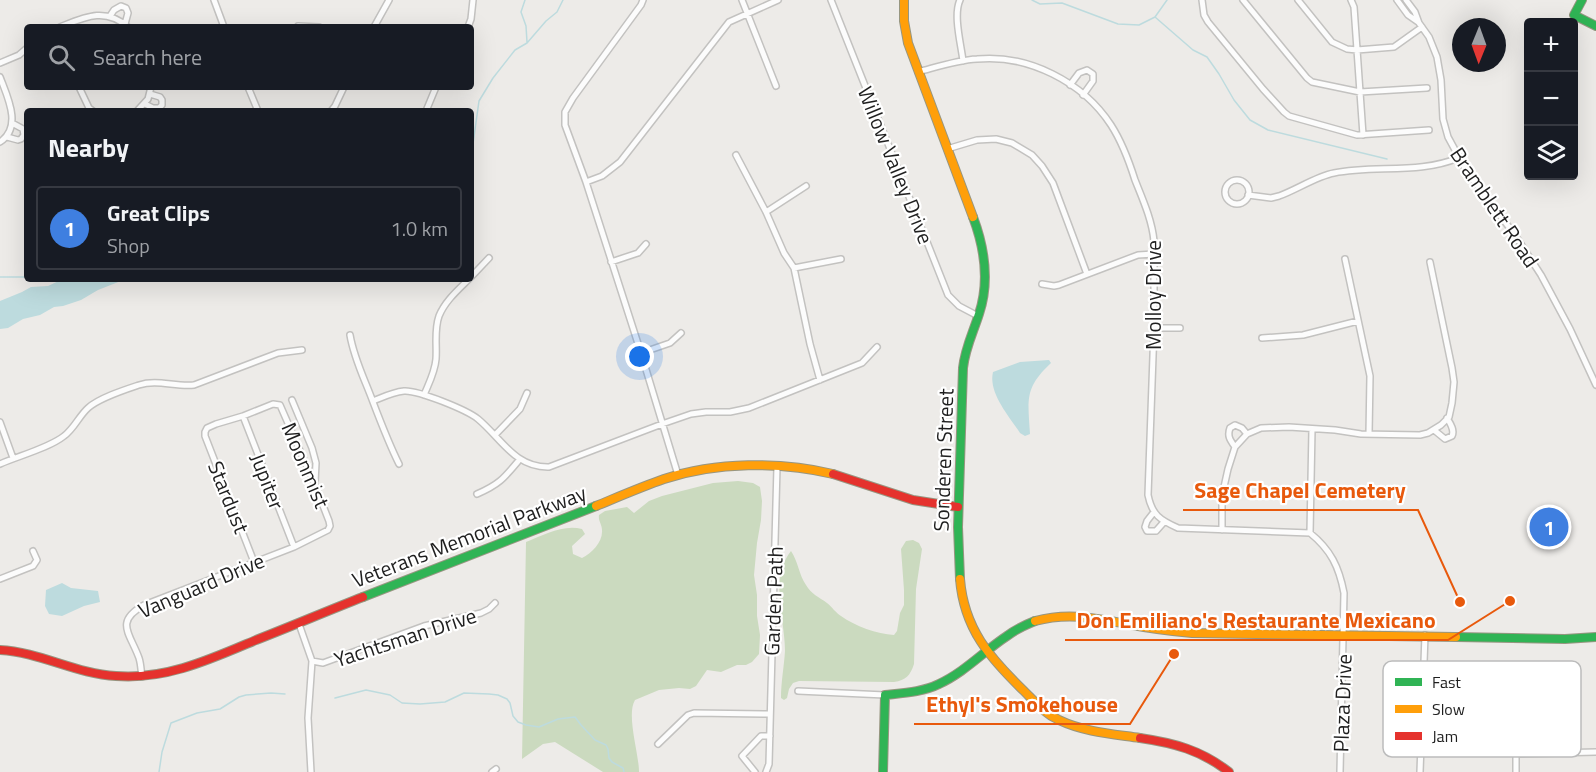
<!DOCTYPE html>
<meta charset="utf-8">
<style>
:root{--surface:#171b24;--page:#20242c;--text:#f1f3f6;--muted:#9ea1a6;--line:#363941;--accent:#d93025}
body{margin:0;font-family:"Titillium Web",sans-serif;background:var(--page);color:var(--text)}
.controls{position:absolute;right:18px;top:18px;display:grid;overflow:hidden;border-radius:6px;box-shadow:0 6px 24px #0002}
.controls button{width:54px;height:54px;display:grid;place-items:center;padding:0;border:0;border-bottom:2px solid var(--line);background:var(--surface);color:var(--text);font:30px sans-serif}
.compass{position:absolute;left:1452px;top:18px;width:54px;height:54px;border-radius:50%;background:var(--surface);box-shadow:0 6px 24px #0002;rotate:181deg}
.you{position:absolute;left:640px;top:357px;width:21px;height:21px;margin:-15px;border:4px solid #fff;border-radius:50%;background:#1a73e8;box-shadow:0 0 0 9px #1a73e833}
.badge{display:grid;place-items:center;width:39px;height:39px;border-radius:50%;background:var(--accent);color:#fff;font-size:20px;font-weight:700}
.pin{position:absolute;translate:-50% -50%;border:3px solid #fff;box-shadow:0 2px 6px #0006}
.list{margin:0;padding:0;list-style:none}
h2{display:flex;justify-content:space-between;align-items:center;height:78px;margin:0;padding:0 24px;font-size:26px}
h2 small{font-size:20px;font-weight:400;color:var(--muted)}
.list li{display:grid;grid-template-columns:39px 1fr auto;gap:18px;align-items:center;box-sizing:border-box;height:84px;margin:0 12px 12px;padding:0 12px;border:2px solid var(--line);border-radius:6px}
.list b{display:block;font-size:22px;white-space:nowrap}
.list p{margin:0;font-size:20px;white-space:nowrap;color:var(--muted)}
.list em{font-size:20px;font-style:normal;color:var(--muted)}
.icon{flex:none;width:33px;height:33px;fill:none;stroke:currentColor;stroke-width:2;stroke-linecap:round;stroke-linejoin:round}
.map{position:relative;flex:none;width:1596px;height:772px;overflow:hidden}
.search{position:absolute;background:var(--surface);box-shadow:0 6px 24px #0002;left:24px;top:24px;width:450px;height:66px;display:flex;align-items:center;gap:15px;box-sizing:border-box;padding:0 21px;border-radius:6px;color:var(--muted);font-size:22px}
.panel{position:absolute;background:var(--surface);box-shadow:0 6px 24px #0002;left:24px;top:108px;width:450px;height:174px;border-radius:6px}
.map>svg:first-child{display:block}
.forest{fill:#cbdabf}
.water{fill:#bddbde}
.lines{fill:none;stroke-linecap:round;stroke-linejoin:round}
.stream{stroke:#bddbde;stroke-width:1.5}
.street-casing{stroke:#c3c2c0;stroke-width:8}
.fast-casing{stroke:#979681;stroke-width:10}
.slow-casing{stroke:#979681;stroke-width:10}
.jam-casing{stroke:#979681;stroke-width:10}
.street{stroke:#fcfcfc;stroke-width:5}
.fast{stroke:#30b455;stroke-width:8}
.slow{stroke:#ff9f0a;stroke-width:8}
.jam{stroke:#e5322d;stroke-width:8}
.labels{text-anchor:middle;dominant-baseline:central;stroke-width:4.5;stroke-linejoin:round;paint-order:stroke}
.street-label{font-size:21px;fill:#1f1f1f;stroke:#fff}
.key{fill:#fff;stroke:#bcbcbc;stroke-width:1.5}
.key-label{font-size:16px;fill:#1f1f1f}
.leader{fill:none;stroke:#e8590c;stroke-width:2}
.callout-dot{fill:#e8590c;stroke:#fff;stroke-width:2}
.callout-label{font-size:22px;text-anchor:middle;font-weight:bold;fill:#e8590c;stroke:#fff;stroke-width:4.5;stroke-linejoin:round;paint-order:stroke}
</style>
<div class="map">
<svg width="1596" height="772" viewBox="0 0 1596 772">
<rect width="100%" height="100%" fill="#edebe8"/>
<path class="forest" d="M738,481L753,483L760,487L762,501L761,520L757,543L754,575L757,595V616L760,635L759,654L752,662L746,665H737L721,672L707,670L696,686L690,689L679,688L659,690L635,700C626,715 639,753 639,772H603L555,742L543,744L522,759L526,542C544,535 563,524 582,529L585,534L572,546L573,554L582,558C592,553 603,542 602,530C602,524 598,521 599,515L605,511L627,507L634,513L649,501L662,496L713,483Z
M913,540L919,543L922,549L916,589L914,664C910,676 906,680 894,682L799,681L793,683L789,689L787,698L784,700L781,698C781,682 784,667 785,651C785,619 769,578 791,551C798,561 799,575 806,585C811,594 819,597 827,603C832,607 836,613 841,616C855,626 877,634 894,635L897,631L900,613L904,605V590L901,549L906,541Z"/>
<path class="water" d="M63,279H126L98,290L81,300L63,306L54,307L40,315L23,319L8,328L0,329V301L22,292L31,287L48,286Z
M1049,360L1051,363C1024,388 1028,400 1030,434L1025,436L1020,433C1009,416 988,393 993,372L1020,362Z
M62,583L71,588L98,591L100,602L84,606L62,616L49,614L45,606L46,590Z"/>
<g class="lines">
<path class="stream" d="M525,0L521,12L526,26L527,42
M1032,0L1040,4L1062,3L1118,24L1139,25L1155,17L1167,0
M1155,17L1193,50L1207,57L1219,74L1234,100L1250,120L1268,130L1387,159
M471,158L479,101L493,78L515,50L527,43L546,21L557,12L563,0
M0,277H27
M335,698L366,690L390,695L402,703L420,704L445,702L464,693L489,694L498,695L507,699L510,703L513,716L518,722L526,725L539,727L558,719L575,717L581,725L595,740L606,745L608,749L609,758L612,762L623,768L624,772
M159,772L162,752L171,723L197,713L220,709L239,697L246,695L271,693L285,694"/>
<g class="street-casing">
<path id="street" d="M214,0L224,27
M643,0L641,5L573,98L565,112V125L586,182L641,353L678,475
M742,0L776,86
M831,0L948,295L959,306L978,316
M960,0C953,15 961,44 963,61
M1202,0L1204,15L1208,22L1263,89L1284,112L1289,116L1357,135L1429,130
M1243,0L1307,78L1312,82L1360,92L1427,88
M1298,0L1332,42L1347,49L1357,50L1394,47L1422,27
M1351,0L1354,7L1363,135
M1397,0L1408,15L1418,22
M1406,0L1415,12L1419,23L1429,37L1437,57L1441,80L1443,119L1448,137L1467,172L1515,235L1541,275L1570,329L1596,385
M110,16L114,10L121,6L126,8L128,13L125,24
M298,26L319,27
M60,27C85,17 105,7 128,27
M374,27L389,0
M468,27L471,19L473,0
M0,63L19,55L27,48
M918,72C937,67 957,60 977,59C1028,54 1083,82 1111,125C1122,142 1129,161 1135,180C1143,200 1152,220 1154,241V328L1148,495C1152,515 1160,520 1178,528L1310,533C1331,550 1339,567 1344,593L1340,772
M0,77C7,96 23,127 0,142
M1070,85L1079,73L1087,70L1093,74V81L1083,95
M79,87L89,108L93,111
M248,87L258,111
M145,104L153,108H159L162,105V100L160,97L150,94
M137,111L148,99L151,87
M331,111L335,106L344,87
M426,111L436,87
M7,137L18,140L21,139L24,135L23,129L12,123
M947,149L977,140L996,139L1012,143L1032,155L1042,166L1053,183L1087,274
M736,155L766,212L784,253L794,268L810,344L820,380
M1225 192a12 12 0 1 1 24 0a12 12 0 1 1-24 0Z
M586,182L602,176L620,162L729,22L778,0
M1248,195L1271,198L1279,196C1296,190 1317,176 1334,173C1375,165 1420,174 1458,158
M766,212L806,186
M1345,259L1370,376L1369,434
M611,262L638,253L646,244
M794,268L841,259
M471,277L489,258
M1042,284L1054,286L1059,285L1138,255L1154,254
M1154,328H1180
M350,335C354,359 365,380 373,402C381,423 389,444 399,464
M1262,338L1303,335L1358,321
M641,353L670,343L681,333
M424,395C429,383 435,372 436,359C437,345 434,330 439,316C445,301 458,290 469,279
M292,400L312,448L316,463L315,483
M373,401C383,397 393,392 404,391C418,390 467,410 478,419C501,438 515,468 549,467L662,424L691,414L706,412H730L749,408L862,363L877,347
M243,416L294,547
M0,422L13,458
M1434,430L1445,439L1452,436C1455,430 1450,423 1447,418
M495,435L520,409L527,393
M1235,447C1230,440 1227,436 1230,428L1235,425L1242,428L1247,434
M0,464C18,456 49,448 64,436C74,429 79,416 88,408C99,398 124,390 139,385C157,379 175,387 194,385L278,353L302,350
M477,494C500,484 504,478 520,459
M1154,512L1147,521L1145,527L1147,531H1156L1164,522
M1222,530V496L1228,469L1235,447L1247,434L1261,428L1289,427L1335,430L1361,434L1420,435L1428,433L1441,425L1449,417L1452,403L1454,382L1452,368L1430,262
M1310,533L1312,429
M0,579L33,566L37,560L33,551
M299,624L312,661L308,718L311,772
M312,661L323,663L424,626L481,613L489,609L495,603
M142,677C141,671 141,664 139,658C130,633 114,622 144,605L294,547L328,530L330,526L329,521L315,485L280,405L273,404L243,416L216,424L207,428L205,432V436L254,562
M798,691L885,695
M658,744L688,715L694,713L770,714
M492,772L496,769
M755,772L742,756L761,736H770
M766,772L769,764L777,467
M1420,772L1425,635
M1516,772V754L1596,752"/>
</g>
<g class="fast-casing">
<path id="fast" d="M1582,0L1574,15L1596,26
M960,579L958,527L963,368C965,348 973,333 979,314C990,281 985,249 973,217
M363,597L596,506
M1456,637L1565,639L1596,637
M883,772L885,695C903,693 923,692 939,684C965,672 984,651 1007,636C1016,629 1025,625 1035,621"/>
</g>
<g class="slow-casing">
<path id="slow" d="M904,0V21L908,43L973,217
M596,506C618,497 641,487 664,479C715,462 781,461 833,474
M960,579C964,629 990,658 1024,691C1035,702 1045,714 1059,720C1084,732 1113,734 1140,738
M1035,621C1068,612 1094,618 1127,624C1148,628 1170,631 1192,633L1456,637"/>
</g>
<g class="jam-casing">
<path id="jam" d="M833,474L913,500L958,507
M0,650C40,652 76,674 116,676C166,680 211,659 256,640C292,626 327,611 363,597
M1140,738C1174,743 1201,750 1229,772"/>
</g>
<use href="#street" class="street"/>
<use href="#fast" class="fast"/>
<use href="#slow" class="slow"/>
<use href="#jam" class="jam"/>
</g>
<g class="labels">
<g class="street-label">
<text transform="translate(896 165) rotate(68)">Willow Valley Drive</text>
<text transform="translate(1495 207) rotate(56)">Bramblett Road</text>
<text transform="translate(1153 295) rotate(-90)">Molloy Drive</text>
<text transform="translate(943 460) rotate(-88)">Sonderen Street</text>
<text transform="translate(306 465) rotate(67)">Moonmist</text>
<text transform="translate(268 481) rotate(69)">Jupiter</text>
<text transform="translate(229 497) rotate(68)">Stardust</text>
<text transform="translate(469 536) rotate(-21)">Veterans Memorial Parkway</text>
<text transform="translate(201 585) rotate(-23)">Vanguard Drive</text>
<text transform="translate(773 601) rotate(-88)">Garden Path</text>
<text transform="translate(405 637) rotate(-18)">Yachtsman Drive</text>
<text transform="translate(1342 703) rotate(-88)">Plaza Drive</text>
</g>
</g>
<rect x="1383" y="661" width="198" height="96" rx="9" class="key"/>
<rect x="1395" y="678" width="27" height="8" fill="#30b455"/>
<rect x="1395" y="705" width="27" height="8" fill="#ff9f0a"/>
<rect x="1395" y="732" width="27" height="8" fill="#e5322d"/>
<g class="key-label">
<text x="1432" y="688">Fast</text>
<text x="1432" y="715">Slow</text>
<text x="1432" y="742">Jam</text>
</g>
<path class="leader" d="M1460 602L1418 510H1183M1510 601L1448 640H1065M1174 654L1130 724H914"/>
<g class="callout-dot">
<circle cx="1460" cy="602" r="6"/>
<circle cx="1510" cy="601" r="6"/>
<circle cx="1174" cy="654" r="6"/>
</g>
<g class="callout-label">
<text x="1300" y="498">Sage Chapel Cemetery</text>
<text x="1256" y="628">Don Emiliano's Restaurante Mexicano</text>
<text x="1022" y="712">Ethyl's Smokehouse</text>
</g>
</svg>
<div class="controls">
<button>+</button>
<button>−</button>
<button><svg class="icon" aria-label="layers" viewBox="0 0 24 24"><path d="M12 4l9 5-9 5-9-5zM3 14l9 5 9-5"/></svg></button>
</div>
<svg class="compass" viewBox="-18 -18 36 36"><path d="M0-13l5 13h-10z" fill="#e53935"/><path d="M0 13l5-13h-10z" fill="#9ea1a6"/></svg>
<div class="you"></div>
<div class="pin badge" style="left:1549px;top:527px;background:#3f7fe0">1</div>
<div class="search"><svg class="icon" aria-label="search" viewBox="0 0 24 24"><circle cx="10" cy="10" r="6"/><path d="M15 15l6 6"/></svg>Search here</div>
<section class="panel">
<h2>Nearby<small></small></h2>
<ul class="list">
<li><span class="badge" style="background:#3f7fe0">1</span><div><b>Great Clips</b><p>Shop</p></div><em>1.0 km</em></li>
</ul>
</section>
</div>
